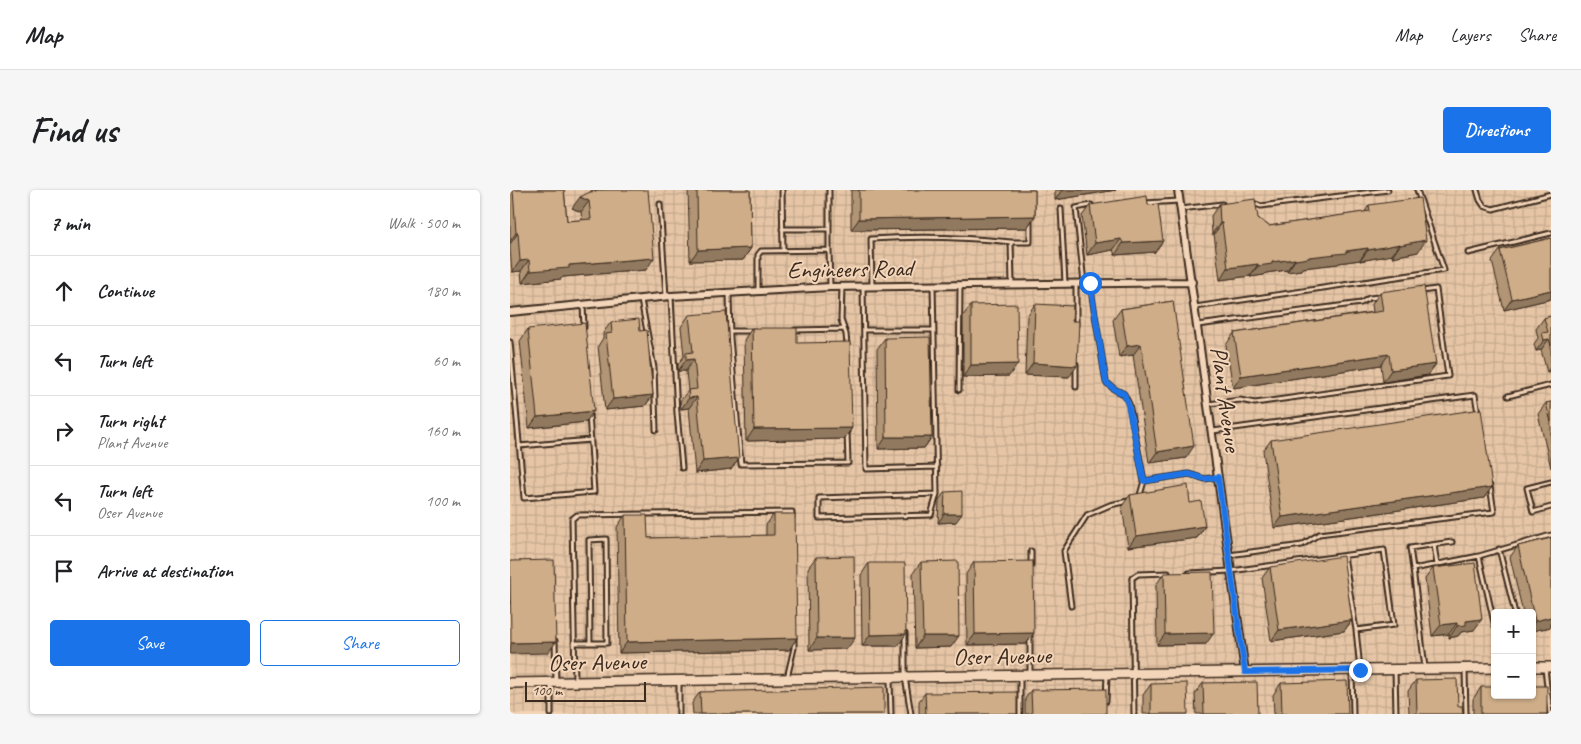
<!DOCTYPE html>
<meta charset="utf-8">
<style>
:root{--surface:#fff;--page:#f6f6f6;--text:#202124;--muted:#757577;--line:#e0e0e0;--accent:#1a73e8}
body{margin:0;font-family:Caveat,sans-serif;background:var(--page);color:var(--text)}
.controls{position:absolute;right:15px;bottom:15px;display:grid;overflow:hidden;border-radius:5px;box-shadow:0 1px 4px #0004}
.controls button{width:45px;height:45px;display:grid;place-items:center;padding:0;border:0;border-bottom:1px solid var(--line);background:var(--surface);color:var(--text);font:25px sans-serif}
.scale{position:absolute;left:15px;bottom:12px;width:121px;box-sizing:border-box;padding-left:5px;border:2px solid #3b2a1e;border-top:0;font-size:14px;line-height:18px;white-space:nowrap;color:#3b2a1e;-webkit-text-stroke:4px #f3d5b9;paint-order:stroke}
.stop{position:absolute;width:15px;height:15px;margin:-11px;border:4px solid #1a73e8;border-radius:50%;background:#fff}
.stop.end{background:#1a73e8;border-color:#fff;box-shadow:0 1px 5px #0008}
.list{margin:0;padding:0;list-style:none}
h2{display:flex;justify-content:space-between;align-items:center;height:65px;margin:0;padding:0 20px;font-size:21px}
h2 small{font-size:16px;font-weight:400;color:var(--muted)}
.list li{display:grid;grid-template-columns:32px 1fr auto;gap:15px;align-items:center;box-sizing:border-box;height:70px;padding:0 20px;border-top:1px solid var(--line)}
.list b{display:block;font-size:19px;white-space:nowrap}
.list p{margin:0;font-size:16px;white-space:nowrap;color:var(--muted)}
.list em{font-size:16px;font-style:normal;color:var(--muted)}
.actions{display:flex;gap:10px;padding:15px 20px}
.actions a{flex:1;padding:11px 0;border:1px solid var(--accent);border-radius:5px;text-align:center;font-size:18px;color:var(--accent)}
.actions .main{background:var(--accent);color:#fff}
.icon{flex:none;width:28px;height:28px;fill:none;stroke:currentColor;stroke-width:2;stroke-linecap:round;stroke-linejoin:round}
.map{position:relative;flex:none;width:1041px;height:524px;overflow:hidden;border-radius:5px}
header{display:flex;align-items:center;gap:30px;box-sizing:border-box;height:70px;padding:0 25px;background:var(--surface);border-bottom:1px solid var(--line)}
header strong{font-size:24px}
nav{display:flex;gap:28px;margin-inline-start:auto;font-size:18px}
.intro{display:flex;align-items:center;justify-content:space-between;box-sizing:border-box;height:120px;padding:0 30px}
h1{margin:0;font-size:35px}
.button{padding:12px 22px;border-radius:5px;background:var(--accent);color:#fff;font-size:18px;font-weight:700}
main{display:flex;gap:30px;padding:0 30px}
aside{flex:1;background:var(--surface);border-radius:5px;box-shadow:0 1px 4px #0004}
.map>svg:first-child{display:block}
.industrial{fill:url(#industrial-grid);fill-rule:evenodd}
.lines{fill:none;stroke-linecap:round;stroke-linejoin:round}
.lane-casing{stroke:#3b2a1e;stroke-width:7}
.street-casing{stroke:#3b2a1e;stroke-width:10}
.secondary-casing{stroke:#3b2a1e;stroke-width:12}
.lane{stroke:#f3d5b9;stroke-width:3}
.street{stroke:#f3d5b9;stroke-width:6}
.secondary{stroke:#f3d5b9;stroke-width:9}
.wall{fill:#b19575;stroke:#3b2a1e}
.shaded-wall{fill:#90795f;stroke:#3b2a1e}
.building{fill:#cead88;stroke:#3b2a1e}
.route{stroke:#1a73e8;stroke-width:6}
.labels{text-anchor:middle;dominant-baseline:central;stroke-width:4;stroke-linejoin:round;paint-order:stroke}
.street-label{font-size:24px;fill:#3b2a1e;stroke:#f3d5b9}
</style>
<header>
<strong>Map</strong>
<nav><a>Map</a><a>Layers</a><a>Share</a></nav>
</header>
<div class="intro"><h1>Find us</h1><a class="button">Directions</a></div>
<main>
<aside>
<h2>7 min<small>Walk · 500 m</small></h2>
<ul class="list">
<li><svg class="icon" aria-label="ahead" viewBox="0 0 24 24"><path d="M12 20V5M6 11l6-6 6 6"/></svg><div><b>Continue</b></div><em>180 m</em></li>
<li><svg class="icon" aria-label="left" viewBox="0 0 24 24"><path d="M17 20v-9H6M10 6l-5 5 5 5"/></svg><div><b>Turn left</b></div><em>60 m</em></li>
<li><svg class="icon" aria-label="right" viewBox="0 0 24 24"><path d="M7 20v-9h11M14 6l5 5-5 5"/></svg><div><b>Turn right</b><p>Plant Avenue</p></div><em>160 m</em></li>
<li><svg class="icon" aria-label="left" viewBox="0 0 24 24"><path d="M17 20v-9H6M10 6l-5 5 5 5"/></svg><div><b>Turn left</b><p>Oser Avenue</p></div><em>100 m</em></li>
<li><svg class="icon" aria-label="arrive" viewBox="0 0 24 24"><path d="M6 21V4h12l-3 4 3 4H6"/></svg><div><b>Arrive at destination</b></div></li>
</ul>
<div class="actions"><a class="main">Save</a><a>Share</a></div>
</aside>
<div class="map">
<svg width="1041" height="524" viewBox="0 0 1041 524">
<defs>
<pattern id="industrial-grid" width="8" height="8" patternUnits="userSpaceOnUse" patternTransform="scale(1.25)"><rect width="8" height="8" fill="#e5c5a5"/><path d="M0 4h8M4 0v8" fill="none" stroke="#c5a98e"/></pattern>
</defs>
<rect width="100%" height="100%" fill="#f3d4b5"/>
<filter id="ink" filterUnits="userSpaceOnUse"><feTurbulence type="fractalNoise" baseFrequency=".02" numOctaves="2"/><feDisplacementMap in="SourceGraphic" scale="10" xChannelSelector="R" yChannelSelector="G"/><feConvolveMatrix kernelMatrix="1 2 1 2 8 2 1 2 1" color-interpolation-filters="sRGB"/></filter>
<g filter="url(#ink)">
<path class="industrial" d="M0,0H1041V524H0ZM985,423H1022V505H985Z"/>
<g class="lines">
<g class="lane-casing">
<path id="lane" d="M272,0L273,61
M967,0L970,10L974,16L983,19L1041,4
M635,13L669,11
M743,13L751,16L878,0
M150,14L156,106
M551,19L555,93
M671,19L712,14
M272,39H319
M319,60V0
M958,63L1041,43
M574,93L566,18L581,15
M502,94L501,52H520V29
M580,94L596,192L604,199L614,204L619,214L634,291L679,284L695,289L707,287
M362,95L361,49C408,46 454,47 501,52
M423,95L427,304L421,325L309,328V308L427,304
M332,97L331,130L336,144L337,155
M353,97L356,279L427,277
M248,100V65L251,61L319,60L320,96
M219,102L220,148L231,274L338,273L337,241
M161,107L167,223L172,278
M131,110L144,178L146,240
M73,115L74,137
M685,117L934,80L907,0
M566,135V94
M688,135L851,113L859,108L869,107
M285,140L334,139
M354,140H424
M220,141H244
M0,152L14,308L84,302L79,223
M566,197V174
M449,200L450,96
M998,206L1041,195
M698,214L730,210L745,213L938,186L926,99L912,101
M703,241L965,205L968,223
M9,256L81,250
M1041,292L1017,298L1023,322L1041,317
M630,305L634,291
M924,355L927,375
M989,359L1005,423
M719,365L792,355L809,344L984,322L980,296
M834,366L846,440
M521,375V361
M903,379L900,358L942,352
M679,383L721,381L874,360L884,435L846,440L850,479
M561,416L554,361L577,325L600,315L618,311
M985,437L969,366L1041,345
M395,443V487L401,524
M45,451L46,492
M64,453H97L96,349L79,350L80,453
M915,478L903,379L969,366
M1035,478L1039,515L1041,516
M885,480L886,524
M955,480L956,524
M842,481L843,524
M520,485V443
M510,486V524
M277,488L284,458V448
M380,490L381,524
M65,492L62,329L67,325L282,322V327
M169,492V524
M41,495V524
M596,511L597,485
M1039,515L1040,524
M624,524L622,388L628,384L658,383"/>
</g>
<g class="street-casing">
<path id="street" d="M668,0L735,482
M0,122L161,106L320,97L682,92"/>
</g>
<g class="secondary-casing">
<path id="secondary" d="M1022,477H1041
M0,493L985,478"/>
</g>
<use href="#lane" class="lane"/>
<use href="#street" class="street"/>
<use href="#secondary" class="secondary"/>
</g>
<path class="wall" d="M2,0H54L57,31L72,30L71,22L62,18L82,0H95L136,80L53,87L51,89L12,93L11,81L2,82L0,59V2Z
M178,0H240L241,58L233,70L180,71Z
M341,0H525V26L517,38L341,40Z
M545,0H606L545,10Z
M709,14L748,28L759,36L855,22L859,15L908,62L882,67V65L850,71V70L829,73L828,74L792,78L791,80L777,82V80L756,83L754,85L740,87V86L710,90L704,44H702L701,26Z
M580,15L645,62L605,65L603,60L577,65L572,26Z
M1041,48V109L994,120L982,71L990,60Z
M870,102L918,185L873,192L871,175L723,198L716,155L724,143L863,122L862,114Z
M663,111L676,268L639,273L623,165L609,167L603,130L611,119Z
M525,114L559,187L515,185L517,126Z
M461,115L499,186L453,187V126Z
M179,125L221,279L185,283L179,218L171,219L170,211L178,201L176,181H168V174L174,166L171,137Z
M1041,126V181L1037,182L1031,160L1026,161L1024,154L1028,148L1026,139L1034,128Z
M101,132L130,141L143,205L135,216L95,220L88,156L93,148V143Z
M242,138L342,238L334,249L236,251L234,150Z
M18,139L76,232L19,238L10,151Z
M375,148L422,247L414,258L368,259L367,159Z
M1041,212V278L1028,224L1036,213Z
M761,250L982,297L974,308L764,338L753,261Z
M435,302L446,332L428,333L429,310Z
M620,305L680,313L695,336L687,348L618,357L612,316Z
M264,324L287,448L279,460L109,463L107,337L115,325L138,348L256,346V335Z
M1041,348V437L1022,441V423H1013L1000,367L1008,356Z
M306,367L337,459L299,460L298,378Z
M411,372L441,457L405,458L403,383Z
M464,372L516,454L457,455L456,384Z
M359,373L388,456H352L351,385Z
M760,377L842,430L834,441L761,451L752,388Z
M923,378L964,440L951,442L948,446L939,448V444L922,446L915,389Z
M654,383L696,454L647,455L646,395Z
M906,490L948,516L952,524H899L898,501Z
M693,493L748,524H686L685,504Z
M771,493L838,524H764L763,505Z
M641,494L678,524H633V505Z
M971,497L1037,524H963V509Z
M521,500L596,524H515V509Z
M190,502L374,524H183L182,513Z
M415,503L507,524H409V511Z"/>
<path class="shaded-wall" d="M552,0H606L545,10Z
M70,7L79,11L71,22L62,18Z
M525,26L517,38L341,40L349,29Z
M710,33H712L704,44H702Z
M6,43H8L0,54V51Z
M611,49L603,60L577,65L585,53Z
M916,50L908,62L882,67L890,55Z
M653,51L645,62L605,65L613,53Z
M890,54L882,65L850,71L858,60Z
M241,58L233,70L180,71L188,60Z
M858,58L850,70L829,73L828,74L792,78L791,80L777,82L785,70L799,67Z
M144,68L136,80L53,87L51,89L12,93L20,81L59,75Z
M785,69L777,80L756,83L754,85L740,87L748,76L762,72Z
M19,70L11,81L2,82L10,71Z
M748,74L740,86L710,90L718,78Z
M1041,100V109L994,120L1002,109Z
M1039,149L1031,160L1026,161L1034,150Z
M631,154L623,165L609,167L617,156Z
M879,164L871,175L723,198L731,186Z
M184,169L176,181H168L176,170Z
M523,173L567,176L559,187L515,185Z
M508,174L499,186L453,187L461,175Z
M926,174L918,185L873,192L881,180Z
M1041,176V181L1037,182Z
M143,205L135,216L95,220L103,209Z
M187,207L179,218L171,219L179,208Z
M84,221L76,232L19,238L27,227Z
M342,238L334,249L236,251L244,239Z
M376,247H422L414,258L368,259Z
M684,256L676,268L639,273L647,262Z
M229,268L221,279L185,283L193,271Z
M982,297L974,308L764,338L772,327Z
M434,324H452L446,332L428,333Z
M695,336L687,348L618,357L626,346Z
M1041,427V437L1022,441V436L1025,431Z
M972,429L964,440L951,442L948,446L939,448L947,436L956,431Z
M842,430L834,441L761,451L769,440Z
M947,433L939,444L922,446L931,435Z
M524,443L516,454L457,455L465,444Z
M704,443L696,454L647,455L655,444Z
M396,444L388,456H352L360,445Z
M413,446H449L441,457L405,458Z
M287,448L279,460L109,463L117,452Z
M307,448H345L337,459L299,460Z
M46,452L38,463L0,464L1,453Z"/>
<path class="building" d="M3,0H54L57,31L81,29L79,11L70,7L80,2L87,1V0H138L144,68L59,75V78L20,81L19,70L10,71L8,43H6Z
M187,0H240L241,58L188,60Z
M349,0H525V26L349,29Z
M637,6L638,15L648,14L653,51L613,53L611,49L585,53L580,15Z
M910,8L916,50L890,55V54L858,60V58L836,61V63L799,67V68L785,70V69L762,72V74L748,76V74L718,78L712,33H710L709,14L745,9L748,28L759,36L860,21L859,15Z
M1041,48V100L1002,109L990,60Z
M914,96L926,174L881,180L879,164L731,186L724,143L873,121L870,102Z
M663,111L684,256L647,262L631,154L617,156L611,119Z
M507,114L508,174L461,175V115Z
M525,114L563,116L562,131H569L567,176L523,173Z
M216,122L229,268L193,271L187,207L179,208L178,200L187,199L184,169L176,170V163L183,162L179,125Z
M1041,126V156L1039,149L1034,150L1032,143L1038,142L1034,128Z
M129,129L130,141L137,140L143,205L103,209L96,144L102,143L101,132Z
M75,133L84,221L27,227L18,139Z
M242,138H287V153L340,152L342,238L244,239Z
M420,147L422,247H376L375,148Z
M1041,212V232L1036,213Z
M971,219L982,297L772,327L761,250Z
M678,295L680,313L691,311L695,336L626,346L620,305Z
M452,301V324H434L435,302Z
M264,324H285L287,448L117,452L115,325H137L138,348L264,345Z
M1041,348V427L1025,431L1008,356Z
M344,366L345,448H307L306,367Z
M833,366L842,430L769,440L760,377Z
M44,370L46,452L1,453L0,371Z
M448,371L449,446H413L411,372Z
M523,371L524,443L465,444L464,372Z
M359,373H395L396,444L360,445Z
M965,373L972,429L956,431V435L947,436V433L931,435L923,378Z
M702,382L704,443L655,444L654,383Z
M947,489L948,516H952L953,524H907L906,490Z
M837,491L838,524H772L771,493Z
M747,492L748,524H694L693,493Z
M677,493L678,524H641V494Z
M1022,496H1037V524H971V497H985V505H1022Z
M374,497V524H191L190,502Z
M596,499V524H522L521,500Z
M507,502V524H416L415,503Z"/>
</g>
<g class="lines" filter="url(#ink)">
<path class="route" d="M580,93L596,192L604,199L614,204L618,214L634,291L679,284L695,289L708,287L735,482L850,480"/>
</g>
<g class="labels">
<g class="street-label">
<text transform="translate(340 79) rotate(-1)">Engineers Road</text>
<text transform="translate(716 209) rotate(82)">Plant Avenue</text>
<text transform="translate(492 466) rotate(-1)">Oser Avenue</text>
<text transform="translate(87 472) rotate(-1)">Oser Avenue</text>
</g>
</g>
</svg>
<div class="controls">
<button>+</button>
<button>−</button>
</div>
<div class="scale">100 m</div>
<div class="stop" style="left:580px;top:93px"></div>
<div class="stop end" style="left:850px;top:480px"></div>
</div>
</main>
